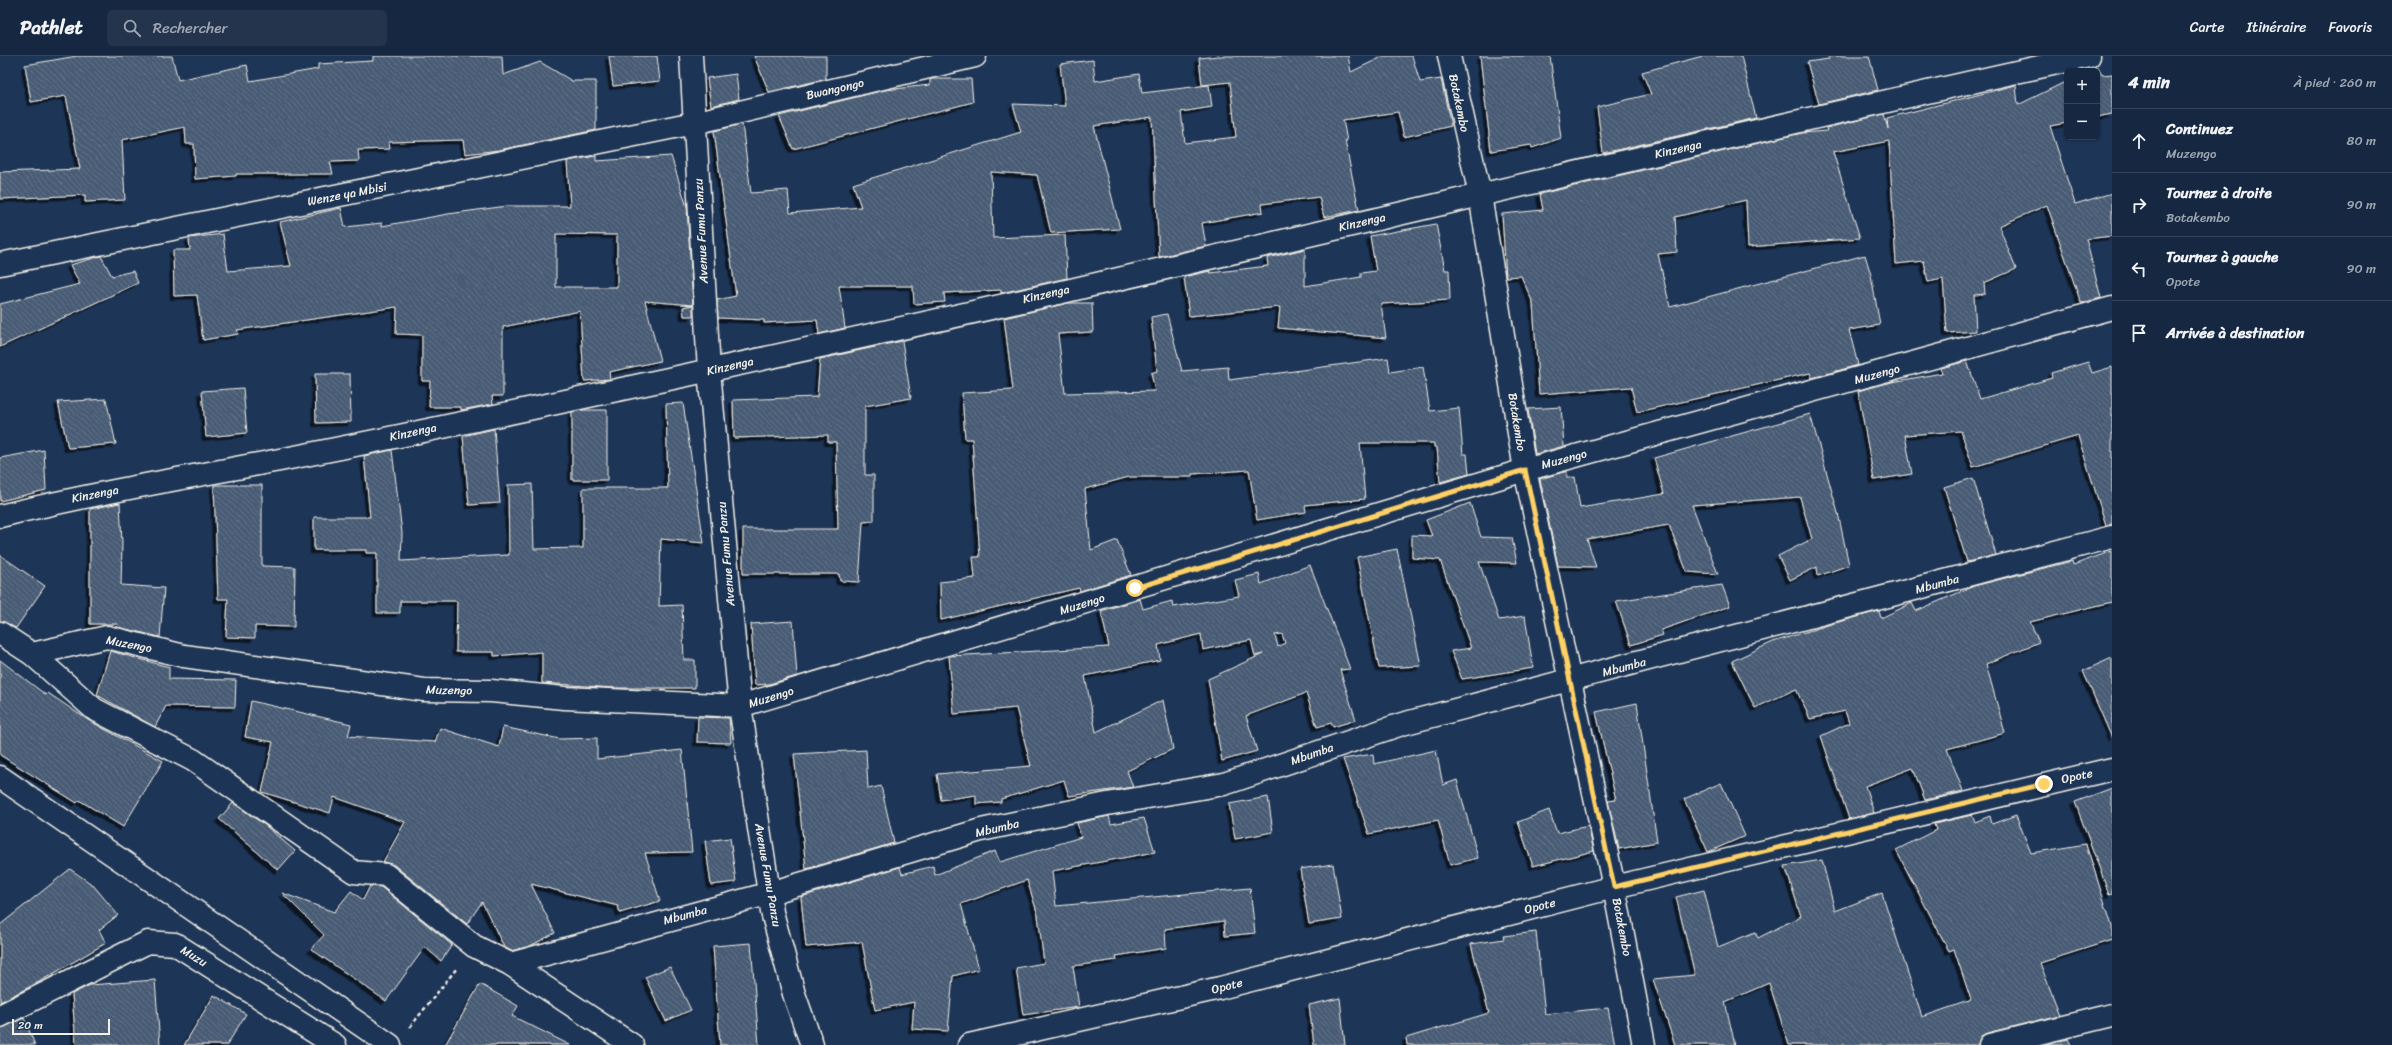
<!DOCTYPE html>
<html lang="fr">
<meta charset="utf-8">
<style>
:root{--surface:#162841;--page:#23344c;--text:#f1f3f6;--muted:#9ea6b1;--line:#35445a}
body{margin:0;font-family:Sriracha,sans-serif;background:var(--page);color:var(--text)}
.controls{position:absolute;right:12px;top:12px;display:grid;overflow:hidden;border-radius:6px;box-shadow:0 1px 3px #0004}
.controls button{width:36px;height:36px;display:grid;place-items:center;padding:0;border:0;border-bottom:1px solid var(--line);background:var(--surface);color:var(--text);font:20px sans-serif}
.scale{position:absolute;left:12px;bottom:10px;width:98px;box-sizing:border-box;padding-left:4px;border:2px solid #f4f1e8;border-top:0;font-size:11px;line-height:14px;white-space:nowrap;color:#f4f1e8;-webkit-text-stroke:3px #1d3557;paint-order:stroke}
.stop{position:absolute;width:12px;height:12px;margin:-9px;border:3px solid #ffd166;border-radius:50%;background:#fff}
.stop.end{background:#ffd166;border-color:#fff;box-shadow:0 1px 4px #0008}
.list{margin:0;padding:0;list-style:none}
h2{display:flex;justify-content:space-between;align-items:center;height:52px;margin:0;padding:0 16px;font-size:17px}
h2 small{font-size:13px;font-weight:400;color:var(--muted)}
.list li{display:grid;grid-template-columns:26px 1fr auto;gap:12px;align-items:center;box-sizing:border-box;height:64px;padding:0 16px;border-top:1px solid var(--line)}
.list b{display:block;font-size:15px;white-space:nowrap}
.list p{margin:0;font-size:13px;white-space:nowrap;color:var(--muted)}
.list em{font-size:13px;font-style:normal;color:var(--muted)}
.icon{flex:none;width:22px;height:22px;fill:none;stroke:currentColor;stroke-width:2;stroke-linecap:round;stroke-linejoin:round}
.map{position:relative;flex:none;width:2112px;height:989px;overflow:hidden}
header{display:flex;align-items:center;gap:24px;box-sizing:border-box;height:56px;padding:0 20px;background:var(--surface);border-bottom:1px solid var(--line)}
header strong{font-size:19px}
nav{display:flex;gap:22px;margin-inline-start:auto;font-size:14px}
.search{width:280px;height:36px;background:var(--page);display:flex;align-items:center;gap:10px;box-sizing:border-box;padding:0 14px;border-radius:6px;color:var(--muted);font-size:15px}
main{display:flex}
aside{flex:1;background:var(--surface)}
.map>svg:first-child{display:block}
.building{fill:url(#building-back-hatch);stroke:#f4f1e8;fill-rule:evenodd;filter:url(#shadow)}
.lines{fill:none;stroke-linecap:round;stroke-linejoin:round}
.minor-casing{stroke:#f4f1e8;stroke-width:25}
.path{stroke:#f4f1e8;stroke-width:2.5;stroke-dasharray:4 3;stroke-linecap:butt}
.minor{stroke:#1d3557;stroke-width:22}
.route{stroke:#ffd166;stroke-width:5}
.labels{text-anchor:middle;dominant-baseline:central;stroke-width:4;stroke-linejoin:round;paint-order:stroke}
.street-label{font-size:12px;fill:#f4f1e8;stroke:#1d3557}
</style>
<header>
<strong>Pathlet</strong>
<div class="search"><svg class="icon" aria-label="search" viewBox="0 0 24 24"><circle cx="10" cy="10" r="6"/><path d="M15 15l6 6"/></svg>Rechercher</div>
<nav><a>Carte</a><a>Itinéraire</a><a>Favoris</a></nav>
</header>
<main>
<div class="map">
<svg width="2112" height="989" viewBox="0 0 2112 989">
<defs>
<pattern id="building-back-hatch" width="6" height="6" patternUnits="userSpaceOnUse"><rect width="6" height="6" fill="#485b74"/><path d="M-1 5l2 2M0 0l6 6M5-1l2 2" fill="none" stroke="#637388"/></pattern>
<filter id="shadow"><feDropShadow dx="-3.5" dy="3.5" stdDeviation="0" flood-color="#0009"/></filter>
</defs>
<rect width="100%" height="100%" fill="#1d3557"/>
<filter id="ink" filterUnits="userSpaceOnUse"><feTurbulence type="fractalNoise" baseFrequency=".025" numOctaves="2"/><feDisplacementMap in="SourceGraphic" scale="8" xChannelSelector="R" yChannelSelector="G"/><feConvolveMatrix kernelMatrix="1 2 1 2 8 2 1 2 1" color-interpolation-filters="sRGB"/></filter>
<g filter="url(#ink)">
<path class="building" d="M77,0H172L178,24L247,9L250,25L318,13V8L373,5V0H502L503,19L540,6L572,25H596V74L499,94L465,98L463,84L389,86L390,93L358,94L359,105L330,106L333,118H236V120L195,123L194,88H186L185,71L122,84L125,144L85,146V139L0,143V116L80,113L66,40L31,46L25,9Z
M609,0H657L660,25L613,30Z
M754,0H826V23L769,36Z
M1219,0H1348L1351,16L1384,0H1412L1420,26L1441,23L1451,70L1404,81L1398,56L1343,64L1347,85H1345L1359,154L1324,161L1319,141L1262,148L1263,156L1202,167L1206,190L1159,201L1152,61L1094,70L1120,173L1051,177L1037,119L991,116L993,182L1065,179L1067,222L1001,237V234L944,237L945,246L914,248L913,230H839L845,272L819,278L817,264L764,267V264L718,262L717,244L736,240L714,75L742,68L751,137L788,134L790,157L861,151L853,128L1021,76L1013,48L1065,50L1060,8L1093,4L1095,25L1139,18L1142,37L1209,29L1212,51L1181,56L1185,87L1236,81L1230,26L1202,29L1199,2Z
M1480,0H1550L1561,82L1532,92L1531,89L1491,95Z
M1703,0H1741L1756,62L1603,97L1597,51L1651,38L1642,16Z
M1829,0H1869L1878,34L1819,48L1807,6L1829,3Z
M2098,11L2102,19L2112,18V58L2097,61V15H2089Z
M736,18L739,43L711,50L707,22Z
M932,23H971L973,46L793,93L779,60L885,34L930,29V24Z
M2067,25V67L2050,70L2075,148L2112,137V180L2086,183L2101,242L2081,247L2047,149L1999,170L2016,213L1984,227L1985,238L1974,239L1976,275L1947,277L1943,223L1928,226L1924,205L1896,208L1889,85L1833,96L1860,182L1748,191L1746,144L1675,161L1677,196L1658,198L1670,251L1865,199L1871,219L1880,269L1849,274L1858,309L1812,322L1810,317L1637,356L1631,331L1539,338L1533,247L1521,220L1506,221L1502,158L1543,154L1540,138L1802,77L1827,75L1826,72L1884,58L1888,73L1887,62L2016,29L2018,49Z
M596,100V105L671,100L687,151L693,249L645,245L660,305L609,316L610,323L584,325L580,255L503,271V340H492L493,348L461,354V351H429L430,325H422V279L396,278L397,251L237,274L238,278L203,284L197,239L174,240L173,194H190L189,182L223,178L228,215L291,210L280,166L341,152L345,171L382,167V170L448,158L507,150H570L567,105ZM556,178L617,179V231H556Z
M1436,168L1445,214H1449L1450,244L1381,248L1386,282L1278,272L1280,251L1189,260L1184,221L1210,215V217L1268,210L1267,202L1305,193V230L1361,221V217L1376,215L1370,180Z
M101,200L112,220L133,215L138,227L0,291V248L80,228L70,209Z
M1068,247H1092L1093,276L1058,278L1065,337L1155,335L1151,317L1157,315L1151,261L1167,258L1182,315L1228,311L1229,324L1388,302L1390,316L1423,311L1430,355L1459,352L1463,398H1467L1469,418L1440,426L1437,391H1434V387H1360L1365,443L1305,449L1306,456L1257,464L1249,414L1192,418V421H1129L1085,433L1091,494L1117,484L1131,519L1080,535L1079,532L941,564L940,526L975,522L973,501H980L972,383H965L962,337L1013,334L1004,262Z
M693,249V260H684L683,251Z
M902,285L911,342L865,350V419H874V465L863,466L859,526L840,525L839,518H743V473H838L836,386H828V379L734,382L733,344L817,341L820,303Z
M1967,305L1980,343L2052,322L2051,317L2088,306L2092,317L2112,311V468L2106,469L2078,380L1973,411L1961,375L1905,379L1912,418L1874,424L1858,335L1892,326L1942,317L1941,312Z
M315,318H350L351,366L316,367Z
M243,332L247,377L206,381L202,335Z
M106,343L116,388L68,392L58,346Z
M683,347L704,487L661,483L659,550L682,549L684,604H695V632H615L542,627V596L494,600V596H456L457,545H400V557H377V497H366V494H314V461H370L364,400L392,394L402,477L401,505L509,499L508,429L532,428L534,493L583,492V432H668L666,348Z
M1561,351L1564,390L1535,398L1528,353Z
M582,354H607V424H572V356Z
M1810,358L1838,457L1849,509L1818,520L1817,511L1790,524L1778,500L1812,483L1800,441L1692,449L1718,518L1687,516L1669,469L1587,483L1596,511L1558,510L1540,423L1567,415V422L1575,421L1580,452L1664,438L1654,402Z
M494,373L500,447L469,449L463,380Z
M44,394L46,434L0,445V402Z
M1973,422L1996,499L1967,506L1944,431Z
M214,429H262V510L295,511L294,571L255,570V582L226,581L228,543H218Z
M120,447L122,487L121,529L164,532L160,581L117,571L118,568H90V453Z
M1470,447L1481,481L1512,482L1517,507L1479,506L1499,564L1525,560L1533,612L1462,623L1451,595L1471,592L1440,504L1412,502V479L1432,480L1426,464Z
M1397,493L1421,610L1379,612L1357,501Z
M2112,495V546L2030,566L2039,586L1986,608L2005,677L1947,693L1963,735L1925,744L1913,712L1865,730L1874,757L1849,763L1821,680L1849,667L1845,655L1810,663L1796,633L1755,652L1732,605L1773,586L1828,569L1879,555L1881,562L1912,547L1916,555L1974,530L2072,505L2073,509Z
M0,499L45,530L16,572L0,565Z
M1310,509L1350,613L1340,614L1356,664L1333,671L1331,667L1317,671L1306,637L1246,660L1257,695L1222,705L1208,623L1263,598L1255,600L1251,584L1203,594L1201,578L1158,589L1160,604L1085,620L1096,676L1163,644L1173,693L1127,715L1133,731L1069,740L1064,724L1001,743V746L976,748V739L941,744L937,718L1031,710L1016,652L954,658L949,600L1109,591L1101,555L1140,543L1143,553L1172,545L1173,551L1239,540L1235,524L1259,518L1261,528ZM1282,578L1285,587L1278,591L1275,579Z
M1722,529L1730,550L1661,574L1663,579L1631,589L1616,545Z
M793,565L797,620L769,628L755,629L751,568Z
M110,595L169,611V623L236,624L235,651L166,650L155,671L97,639Z
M2112,602V682L2083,615Z
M0,604L46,639L48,637L88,664L163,705L123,771L79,744L77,747L0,699Z
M251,645L351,668L348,680L435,686L440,672L499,691L503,671L560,683L597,682V703L682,694L692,796L645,797L660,845L620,857L618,850L531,828L555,877L530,890L511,895L504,891L482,846L467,868L394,809L383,806L405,766L334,741L330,757L262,736L273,686L245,681Z
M1637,647L1657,786L1619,793L1608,745L1616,744L1596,656Z
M698,661L729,662L731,687L697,686Z
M866,694L868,733L881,730L894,787L806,813L794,698Z
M1436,694L1443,729L1457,724L1478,802L1450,809L1438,764L1369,778L1343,703L1373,698L1374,708Z
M1721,727L1745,780L1708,796L1684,743Z
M2112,732V837L2109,838L2075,746Z
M1268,741L1273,776L1235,783L1229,748Z
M233,747L265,769L295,795L278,814L219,763Z
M1549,754L1557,777L1588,770L1594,795L1533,810L1518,766Z
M1972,759L1975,766L1990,760L1992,768L2016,759L2031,797L2086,788L2112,870V884L2040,907L2060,959L1987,977L1981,980L1978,989H1789L1769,927L1725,946L1735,989H1675L1653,923L1695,919L1676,841L1704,834L1718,891L1755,876L1758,882L1801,860L1785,810L1822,804L1835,855L1882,837L1922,961L1971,944L1954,893L1949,895L1896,794L1936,774L1934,768Z
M1109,760L1111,768L1144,762L1155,796L1052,815L1056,850L1250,832L1255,877L1225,880L1224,865L1165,873L1166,892L1116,900L1117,904L1073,910L1079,951L1023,959L1016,912L1044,907L1038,859L1027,824L961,848L979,913L953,920L948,975L912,973L914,946L875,954L862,886L806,891L801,841L900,811L902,818L933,810L935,819L995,795L1000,806L1081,781L1077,767Z
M730,782L736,826L711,829L705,785Z
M1333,808L1342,863L1309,868L1300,813Z
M70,813L93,829L118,859L99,874L106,887L39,926L0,946V869Z
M370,830L381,831L452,889L441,905L425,891L386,945L311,893L324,879L282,837L334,856L351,835L363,844Z
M1536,876L1545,958L1608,952L1615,989H1407L1406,982L1489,957L1471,888L1504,883L1503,880Z
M751,887L759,989H720L713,890Z
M670,911L691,954L666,965L645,921Z
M155,924L160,989H76L72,938L90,929Z
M480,928L518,950L512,960L570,989H445Z
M214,939L246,958L227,989H184Z
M1340,942L1345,989H1314L1309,949Z
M24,962L35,989H0V972Z
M2068,983L2071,989H2042Z"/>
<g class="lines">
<g class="minor-casing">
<path id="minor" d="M691,0L709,315L740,650L772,856L794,938L812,989
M1449,0L1480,139L1525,414L1614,831L1644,989
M0,208L694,67L975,0
M0,460C94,437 189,421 285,403C425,376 565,345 706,315C1168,216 1627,101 2089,0
M0,577L32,598L94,653L193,704L354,816L386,819L474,890L510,908L632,989
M32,598L107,581L184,600L424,634L491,635L564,642L740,650L1525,414L2112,252
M0,721L390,989
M510,908L770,837L981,774L1107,748L1224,728L1402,668L2112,481
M0,960L148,886L175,888L335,989
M969,989L1220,932L1614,831L2112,713
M1990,989L2112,959"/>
</g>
<path class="path" d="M410,971L457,912"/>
<use href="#minor" class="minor"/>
</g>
</g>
<g class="lines" filter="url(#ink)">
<path class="route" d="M1135,532L1525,414L1614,831L2044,728"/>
</g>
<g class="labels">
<g class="street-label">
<text transform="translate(835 33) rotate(-13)">Bwangongo</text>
<text transform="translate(1459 47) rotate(78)">Botakembo</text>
<text transform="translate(1678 93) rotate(-13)">Kinzenga</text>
<text transform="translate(347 138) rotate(-11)">Wenze ya Mbisi</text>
<text transform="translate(1362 166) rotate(-13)">Kinzenga</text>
<text transform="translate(701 175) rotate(-93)">Avenue Fumu Panzu</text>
<text transform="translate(1046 238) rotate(-13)">Kinzenga</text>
<text transform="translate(730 310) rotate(-13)">Kinzenga</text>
<text transform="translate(1877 318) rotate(-15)">Muzengo</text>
<text transform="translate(1517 366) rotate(81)">Botakembo</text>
<text transform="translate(413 376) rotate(-12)">Kinzenga</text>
<text transform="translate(1564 403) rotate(-15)">Muzengo</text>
<text transform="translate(95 438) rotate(-11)">Kinzenga</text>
<text transform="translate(726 498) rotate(-95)">Avenue Fumu Panzu</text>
<text transform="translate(1937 528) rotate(-15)">Mbumba</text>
<text transform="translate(1082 548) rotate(-17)">Muzengo</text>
<text transform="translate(129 588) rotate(11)">Muzengo</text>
<text transform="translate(1624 611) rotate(-15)">Mbumba</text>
<text transform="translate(449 634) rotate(1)">Muzengo</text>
<text transform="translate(771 641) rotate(-17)">Muzengo</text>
<text transform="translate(1312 698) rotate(-19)">Mbumba</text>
<text transform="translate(2077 720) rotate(-12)">Opote</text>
<text transform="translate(997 772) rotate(-13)">Mbumba</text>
<text transform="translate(768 819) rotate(80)">Avenue Fumu Panzu</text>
<text transform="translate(1540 850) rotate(-14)">Opote</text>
<text transform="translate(685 859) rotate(-15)">Mbumba</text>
<text transform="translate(1622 871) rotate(79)">Botakembo</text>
<text transform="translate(194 900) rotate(32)">Muzu</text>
<text transform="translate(1227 930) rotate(-14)">Opote</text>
</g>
</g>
</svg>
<div class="controls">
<button>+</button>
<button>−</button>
</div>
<div class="scale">20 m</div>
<div class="stop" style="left:1135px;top:532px"></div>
<div class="stop end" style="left:2044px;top:728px"></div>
</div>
<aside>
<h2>4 min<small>À pied · 260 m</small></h2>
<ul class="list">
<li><svg class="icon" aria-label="ahead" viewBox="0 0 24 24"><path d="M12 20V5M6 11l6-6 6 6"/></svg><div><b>Continuez</b><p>Muzengo</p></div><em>80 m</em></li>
<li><svg class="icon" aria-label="right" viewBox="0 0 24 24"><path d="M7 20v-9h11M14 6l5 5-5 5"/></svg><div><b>Tournez à droite</b><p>Botakembo</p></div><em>90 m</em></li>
<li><svg class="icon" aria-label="left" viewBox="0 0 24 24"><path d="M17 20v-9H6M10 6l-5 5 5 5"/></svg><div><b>Tournez à gauche</b><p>Opote</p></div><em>90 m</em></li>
<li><svg class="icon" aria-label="arrive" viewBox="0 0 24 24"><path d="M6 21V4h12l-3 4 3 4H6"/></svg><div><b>Arrivée à destination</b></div></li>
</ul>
</aside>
</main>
